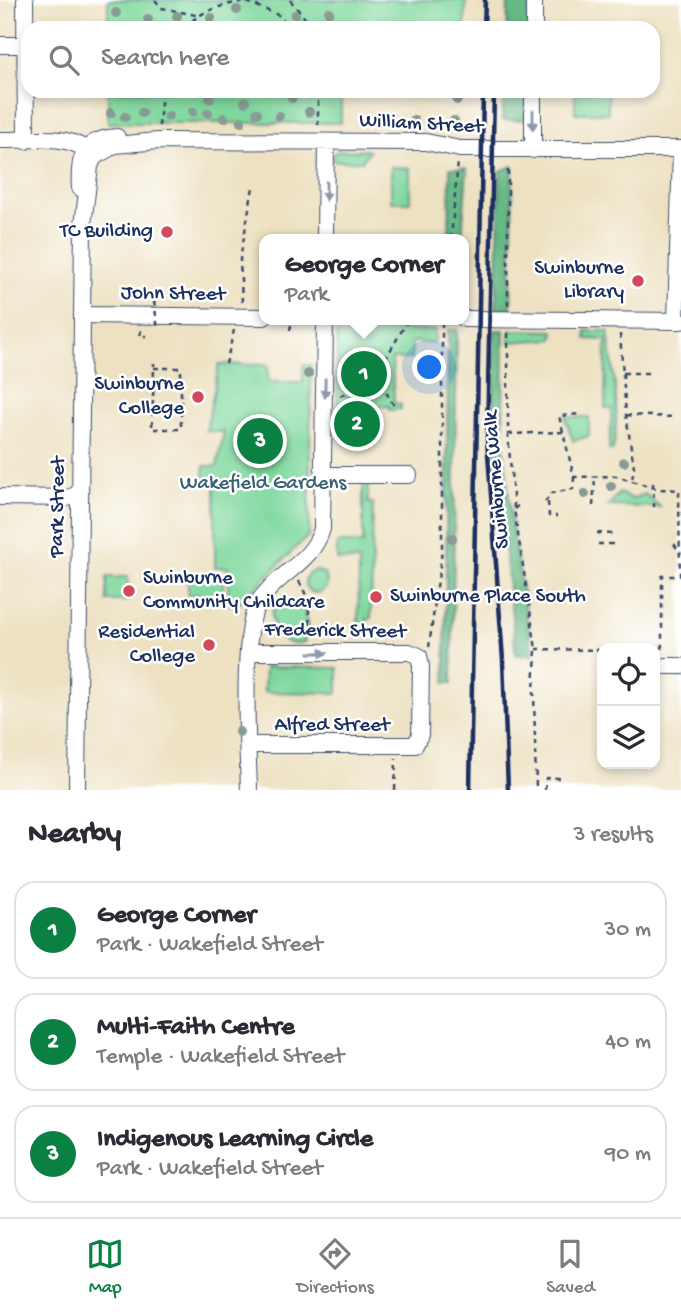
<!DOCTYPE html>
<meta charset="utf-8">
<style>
:root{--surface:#fff;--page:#f7f7f7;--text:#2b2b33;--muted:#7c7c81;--line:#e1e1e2;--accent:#0b8043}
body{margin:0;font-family:"Gochi Hand",sans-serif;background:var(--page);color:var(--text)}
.controls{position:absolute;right:21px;bottom:21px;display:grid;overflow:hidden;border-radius:14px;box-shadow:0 4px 10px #0003}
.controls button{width:63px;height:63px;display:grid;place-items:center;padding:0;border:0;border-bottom:2px solid var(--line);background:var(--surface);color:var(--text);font:35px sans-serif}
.you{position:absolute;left:430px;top:368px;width:24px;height:24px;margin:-18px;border:5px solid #fff;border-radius:50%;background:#1a73e8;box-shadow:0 0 0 10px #1a73e833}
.badge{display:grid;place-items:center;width:46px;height:46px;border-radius:50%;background:var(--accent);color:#fff;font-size:23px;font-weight:700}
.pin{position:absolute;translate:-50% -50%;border:4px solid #fff;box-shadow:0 2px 7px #0006}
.popup{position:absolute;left:259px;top:234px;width:210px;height:91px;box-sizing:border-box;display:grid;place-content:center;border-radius:14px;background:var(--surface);filter:drop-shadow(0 2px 5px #0005);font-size:23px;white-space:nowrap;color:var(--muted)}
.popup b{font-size:26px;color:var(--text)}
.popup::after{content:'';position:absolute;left:50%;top:100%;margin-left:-14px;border:14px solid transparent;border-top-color:var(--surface)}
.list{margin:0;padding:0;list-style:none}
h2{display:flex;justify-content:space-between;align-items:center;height:91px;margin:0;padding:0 28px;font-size:30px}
h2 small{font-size:23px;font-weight:400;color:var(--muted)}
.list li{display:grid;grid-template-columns:46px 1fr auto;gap:21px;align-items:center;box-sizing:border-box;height:98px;margin:0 14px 14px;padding:0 14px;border:2px solid var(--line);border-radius:21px}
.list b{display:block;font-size:26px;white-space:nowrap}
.list p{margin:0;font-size:23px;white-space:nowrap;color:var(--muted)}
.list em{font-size:23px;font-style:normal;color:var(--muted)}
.icon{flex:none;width:38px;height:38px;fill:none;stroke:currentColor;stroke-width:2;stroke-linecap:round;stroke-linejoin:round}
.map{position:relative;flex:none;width:681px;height:790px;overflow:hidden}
.search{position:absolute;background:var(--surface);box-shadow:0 4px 10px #0003;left:21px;right:21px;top:21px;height:77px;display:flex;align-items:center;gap:18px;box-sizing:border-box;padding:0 24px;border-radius:21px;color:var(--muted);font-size:26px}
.sheet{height:427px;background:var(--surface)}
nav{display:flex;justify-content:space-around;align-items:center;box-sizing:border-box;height:98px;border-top:2px solid var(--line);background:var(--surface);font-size:19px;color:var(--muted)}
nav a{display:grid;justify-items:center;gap:4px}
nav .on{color:var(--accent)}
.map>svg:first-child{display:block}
.green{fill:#7ed79c;stroke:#4c837d;stroke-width:2}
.forest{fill:#66b884;stroke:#407471;stroke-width:2}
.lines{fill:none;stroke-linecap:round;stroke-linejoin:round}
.minor-casing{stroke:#3a4a6d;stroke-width:18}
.path{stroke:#3a4a6d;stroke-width:2.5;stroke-dasharray:5 5;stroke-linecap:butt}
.minor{stroke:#fff;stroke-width:16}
.rail{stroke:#1b2f5e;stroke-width:4.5}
.path-bridge{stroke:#3a4a6d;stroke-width:2.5;stroke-dasharray:5 5;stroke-linecap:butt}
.tree{fill:#8a9b95}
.oneway{fill:#8d97ae}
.poi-dot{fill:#d1495b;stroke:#fff;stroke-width:2.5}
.labels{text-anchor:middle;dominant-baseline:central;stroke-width:5;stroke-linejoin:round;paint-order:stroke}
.street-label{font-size:21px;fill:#1b2f5e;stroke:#fff}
.poi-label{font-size:21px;fill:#1b2f5e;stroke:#fff;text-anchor:end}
.park-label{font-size:21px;fill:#396171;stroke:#fff}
</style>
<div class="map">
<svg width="681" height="790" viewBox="0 0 681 790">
<rect width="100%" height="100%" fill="#fff"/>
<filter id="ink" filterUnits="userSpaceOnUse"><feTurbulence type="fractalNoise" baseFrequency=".0143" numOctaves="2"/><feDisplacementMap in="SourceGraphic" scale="14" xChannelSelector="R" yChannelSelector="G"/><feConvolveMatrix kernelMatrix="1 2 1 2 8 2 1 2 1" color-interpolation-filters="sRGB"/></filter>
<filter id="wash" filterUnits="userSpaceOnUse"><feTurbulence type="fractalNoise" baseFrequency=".00686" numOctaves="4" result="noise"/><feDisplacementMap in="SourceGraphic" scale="28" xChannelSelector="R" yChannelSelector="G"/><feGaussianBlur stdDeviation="1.57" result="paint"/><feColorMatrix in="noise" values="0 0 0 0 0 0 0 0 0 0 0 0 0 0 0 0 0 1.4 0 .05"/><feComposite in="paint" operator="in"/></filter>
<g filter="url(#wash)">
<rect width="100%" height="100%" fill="#ede1c1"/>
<path class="green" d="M108,0H466L465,28H108Z
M108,91H341V123H108Z
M575,91H608V113H575Z
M366,150L369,151L362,161H333L332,155L338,151Z
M391,167L410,168V202H391Z
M337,328L435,330V342H412L411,359H392L394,403L401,404V409L390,410L389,406L337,409Z
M510,330L554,331L553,339L510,342Z
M586,331H608C613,371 621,410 613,450H609L612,409L605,408L606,340L586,339Z
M219,364L268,365V382H303V365H311L309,535L237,605L228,604V567H215V478L204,477V466H217L224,432L206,431Z
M565,417H589V436L573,441Z
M363,485H368V503H373L371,618L367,619L366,636H358L359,561L337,560V543H363Z
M619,493L632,499L645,494L660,507L608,506Z
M305 582a11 11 0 1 1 22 0a11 11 0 1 1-22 0Z
M188,575L223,576V596L188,595Z
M107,577H128V601H107Z
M283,600H292L303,607L309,631L304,642C283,649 271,630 272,611Z
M265,667L338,668V693L264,692Z"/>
<path class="forest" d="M508,0H530V28H507Z
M504,91H529V120H502Z
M513,166L511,309H496L500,171Z
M450,168H467L462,239H449Z
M448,330H457L452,683H445Z
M494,330H504L503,441L513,533L533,655H516L493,433Z"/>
</g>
<g filter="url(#ink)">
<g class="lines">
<g class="minor-casing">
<path id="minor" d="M25,0L26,141
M534,28V0
M0,45H25
M0,140C28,141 73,131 92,156
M533,150V91
M94,157L115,145L158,141L426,142L460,149H681
M80,188C78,158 82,139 117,137
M325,239L326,142
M82,315L264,317
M464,319L681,321
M676,321L681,149
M324,475H409
M0,497L67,498L80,494
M666,666H681
M248,745H415L420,735L421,666L419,656L409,652H250
M77,790L83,225L90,166L94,157
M249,790C248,751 240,630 259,601C278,573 312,563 322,529L325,320"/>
</g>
<path class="path" d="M155,0L162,8L196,15
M290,0L313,28
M247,2L278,15L292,28
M185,28C203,7 231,3 258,0
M318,91V125
M159,126L162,91
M451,239L458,162
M153,293V297H160V293L155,292
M242,302L240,259L253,187
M508,305V165
M141,330L140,336H146
M290,330L292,320
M508,333V434L514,509L536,649L534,691L536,790
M620,334L626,415L634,467L632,480
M226,364L234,330
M154,368H181V429H152L154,368V363
M623,373H649
M376,375L396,409
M340,396L376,375L408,320
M626,415L675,417
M563,432L559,416L579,414L580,411
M508,434L563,432L574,477L616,476L658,489L679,490L680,576H662V652
M545,502L552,493L573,489L574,478
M548,502L549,516H557
M593,506L595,478
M514,509L520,504
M597,533L614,534
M598,544H614
M299,581L308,599L311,639
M429,647L442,550V320
M536,649L602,650
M395,790L396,758
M545,790L546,778H561"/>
<use href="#minor" class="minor"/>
<path class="rail" d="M484,28L485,0
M494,91L487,440L503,660L508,790
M470,790L483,91"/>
<path class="path-bridge" d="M154,301L158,330
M653,483L654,507
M674,544L681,554"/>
</g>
<g class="tree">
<circle cx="237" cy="10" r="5"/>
<circle cx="329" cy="12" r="5"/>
<circle cx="116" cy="13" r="5"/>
<circle cx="295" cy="15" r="5"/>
<circle cx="177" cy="16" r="5"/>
<circle cx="211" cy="18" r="5"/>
<circle cx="148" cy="19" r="5"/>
<circle cx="292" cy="98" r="5"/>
<circle cx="210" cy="99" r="5"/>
<circle cx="457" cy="100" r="5"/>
<circle cx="245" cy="102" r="5"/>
<circle cx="193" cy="112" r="5"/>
<circle cx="309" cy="112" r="5"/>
<circle cx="111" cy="113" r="5"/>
<circle cx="142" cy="113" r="5"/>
<circle cx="208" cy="113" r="5"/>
<circle cx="257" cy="113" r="5"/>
<circle cx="168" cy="116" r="5"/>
<circle cx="279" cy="116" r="5"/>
<circle cx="125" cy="117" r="5"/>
<circle cx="224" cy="118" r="5"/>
<circle cx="414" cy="120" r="5"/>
<circle cx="454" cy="121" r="5"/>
<circle cx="241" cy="122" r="5"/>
<circle cx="308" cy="374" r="5"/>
<circle cx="624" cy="462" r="5"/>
<circle cx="611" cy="486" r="5"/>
<circle cx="585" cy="494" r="5"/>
<circle cx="452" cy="538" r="5"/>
<circle cx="239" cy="732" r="5"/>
</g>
<defs><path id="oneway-solid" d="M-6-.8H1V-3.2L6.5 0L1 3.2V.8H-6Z" transform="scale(1.75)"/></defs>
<g class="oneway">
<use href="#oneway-solid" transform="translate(533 120) rotate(90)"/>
<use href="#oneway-solid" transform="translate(326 191) rotate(90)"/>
<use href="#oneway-solid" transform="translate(325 388) rotate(91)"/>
<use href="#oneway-solid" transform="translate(318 653)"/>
</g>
</g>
<g class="poi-dot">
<circle cx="167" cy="232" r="7"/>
<circle cx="638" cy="281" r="7"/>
<circle cx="198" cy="397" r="7"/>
<circle cx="129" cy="591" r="7"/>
<circle cx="376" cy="597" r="7"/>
<circle cx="209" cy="645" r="7"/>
</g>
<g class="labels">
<g class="street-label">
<text transform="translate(421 125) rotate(3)">William Street</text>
<text transform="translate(173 295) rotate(1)">John Street</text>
<text transform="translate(498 480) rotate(-95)">Swinburne Walk</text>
<text transform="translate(59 507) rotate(-89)">Park Street</text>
<text transform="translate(335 632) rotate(1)">Frederick Street</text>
<text x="332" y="726">Alfred Street</text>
</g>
<g class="poi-label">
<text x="153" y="232">TC Building</text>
<text x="624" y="269">Swinburne<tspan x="624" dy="24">Library</tspan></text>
<text x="184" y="385">Swinburne<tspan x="184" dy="24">College</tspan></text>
<text x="143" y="579" text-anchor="start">Swinburne<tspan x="143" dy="24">Community Childcare</tspan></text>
<text x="390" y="597" text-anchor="start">Swinburne Place South</text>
<text x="195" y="633">Residential<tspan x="195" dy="24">College</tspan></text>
</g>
<g class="park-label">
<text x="263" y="484">Wakefield Gardens</text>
</g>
</g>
</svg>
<div class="controls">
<button><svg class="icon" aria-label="locate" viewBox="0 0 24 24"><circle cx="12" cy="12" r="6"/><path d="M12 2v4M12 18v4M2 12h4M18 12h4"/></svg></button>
<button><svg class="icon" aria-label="layers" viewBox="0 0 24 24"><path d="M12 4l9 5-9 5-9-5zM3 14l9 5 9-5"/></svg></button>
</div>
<div class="you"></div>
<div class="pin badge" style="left:364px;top:374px">1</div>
<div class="popup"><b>George Corner</b>Park</div>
<div class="pin badge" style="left:357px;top:424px">2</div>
<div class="pin badge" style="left:260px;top:441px">3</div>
<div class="search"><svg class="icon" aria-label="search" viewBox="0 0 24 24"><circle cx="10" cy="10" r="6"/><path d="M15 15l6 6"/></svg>Search here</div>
</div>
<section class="sheet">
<h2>Nearby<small>3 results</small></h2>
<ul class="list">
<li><span class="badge">1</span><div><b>George Corner</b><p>Park · Wakefield Street</p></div><em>30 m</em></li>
<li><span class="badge">2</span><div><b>Multi-Faith Centre</b><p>Temple · Wakefield Street</p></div><em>40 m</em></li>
<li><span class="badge">3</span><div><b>Indigenous Learning Circle</b><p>Park · Wakefield Street</p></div><em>90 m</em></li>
</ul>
</section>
<nav>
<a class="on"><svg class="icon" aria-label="map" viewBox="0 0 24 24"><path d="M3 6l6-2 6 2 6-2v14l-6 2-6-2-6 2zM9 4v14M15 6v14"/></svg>Map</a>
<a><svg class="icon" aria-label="directions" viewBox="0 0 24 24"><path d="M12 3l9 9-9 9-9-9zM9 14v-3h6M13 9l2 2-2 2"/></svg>Directions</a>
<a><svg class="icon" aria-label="saved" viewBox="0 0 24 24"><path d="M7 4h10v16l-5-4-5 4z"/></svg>Saved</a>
</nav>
